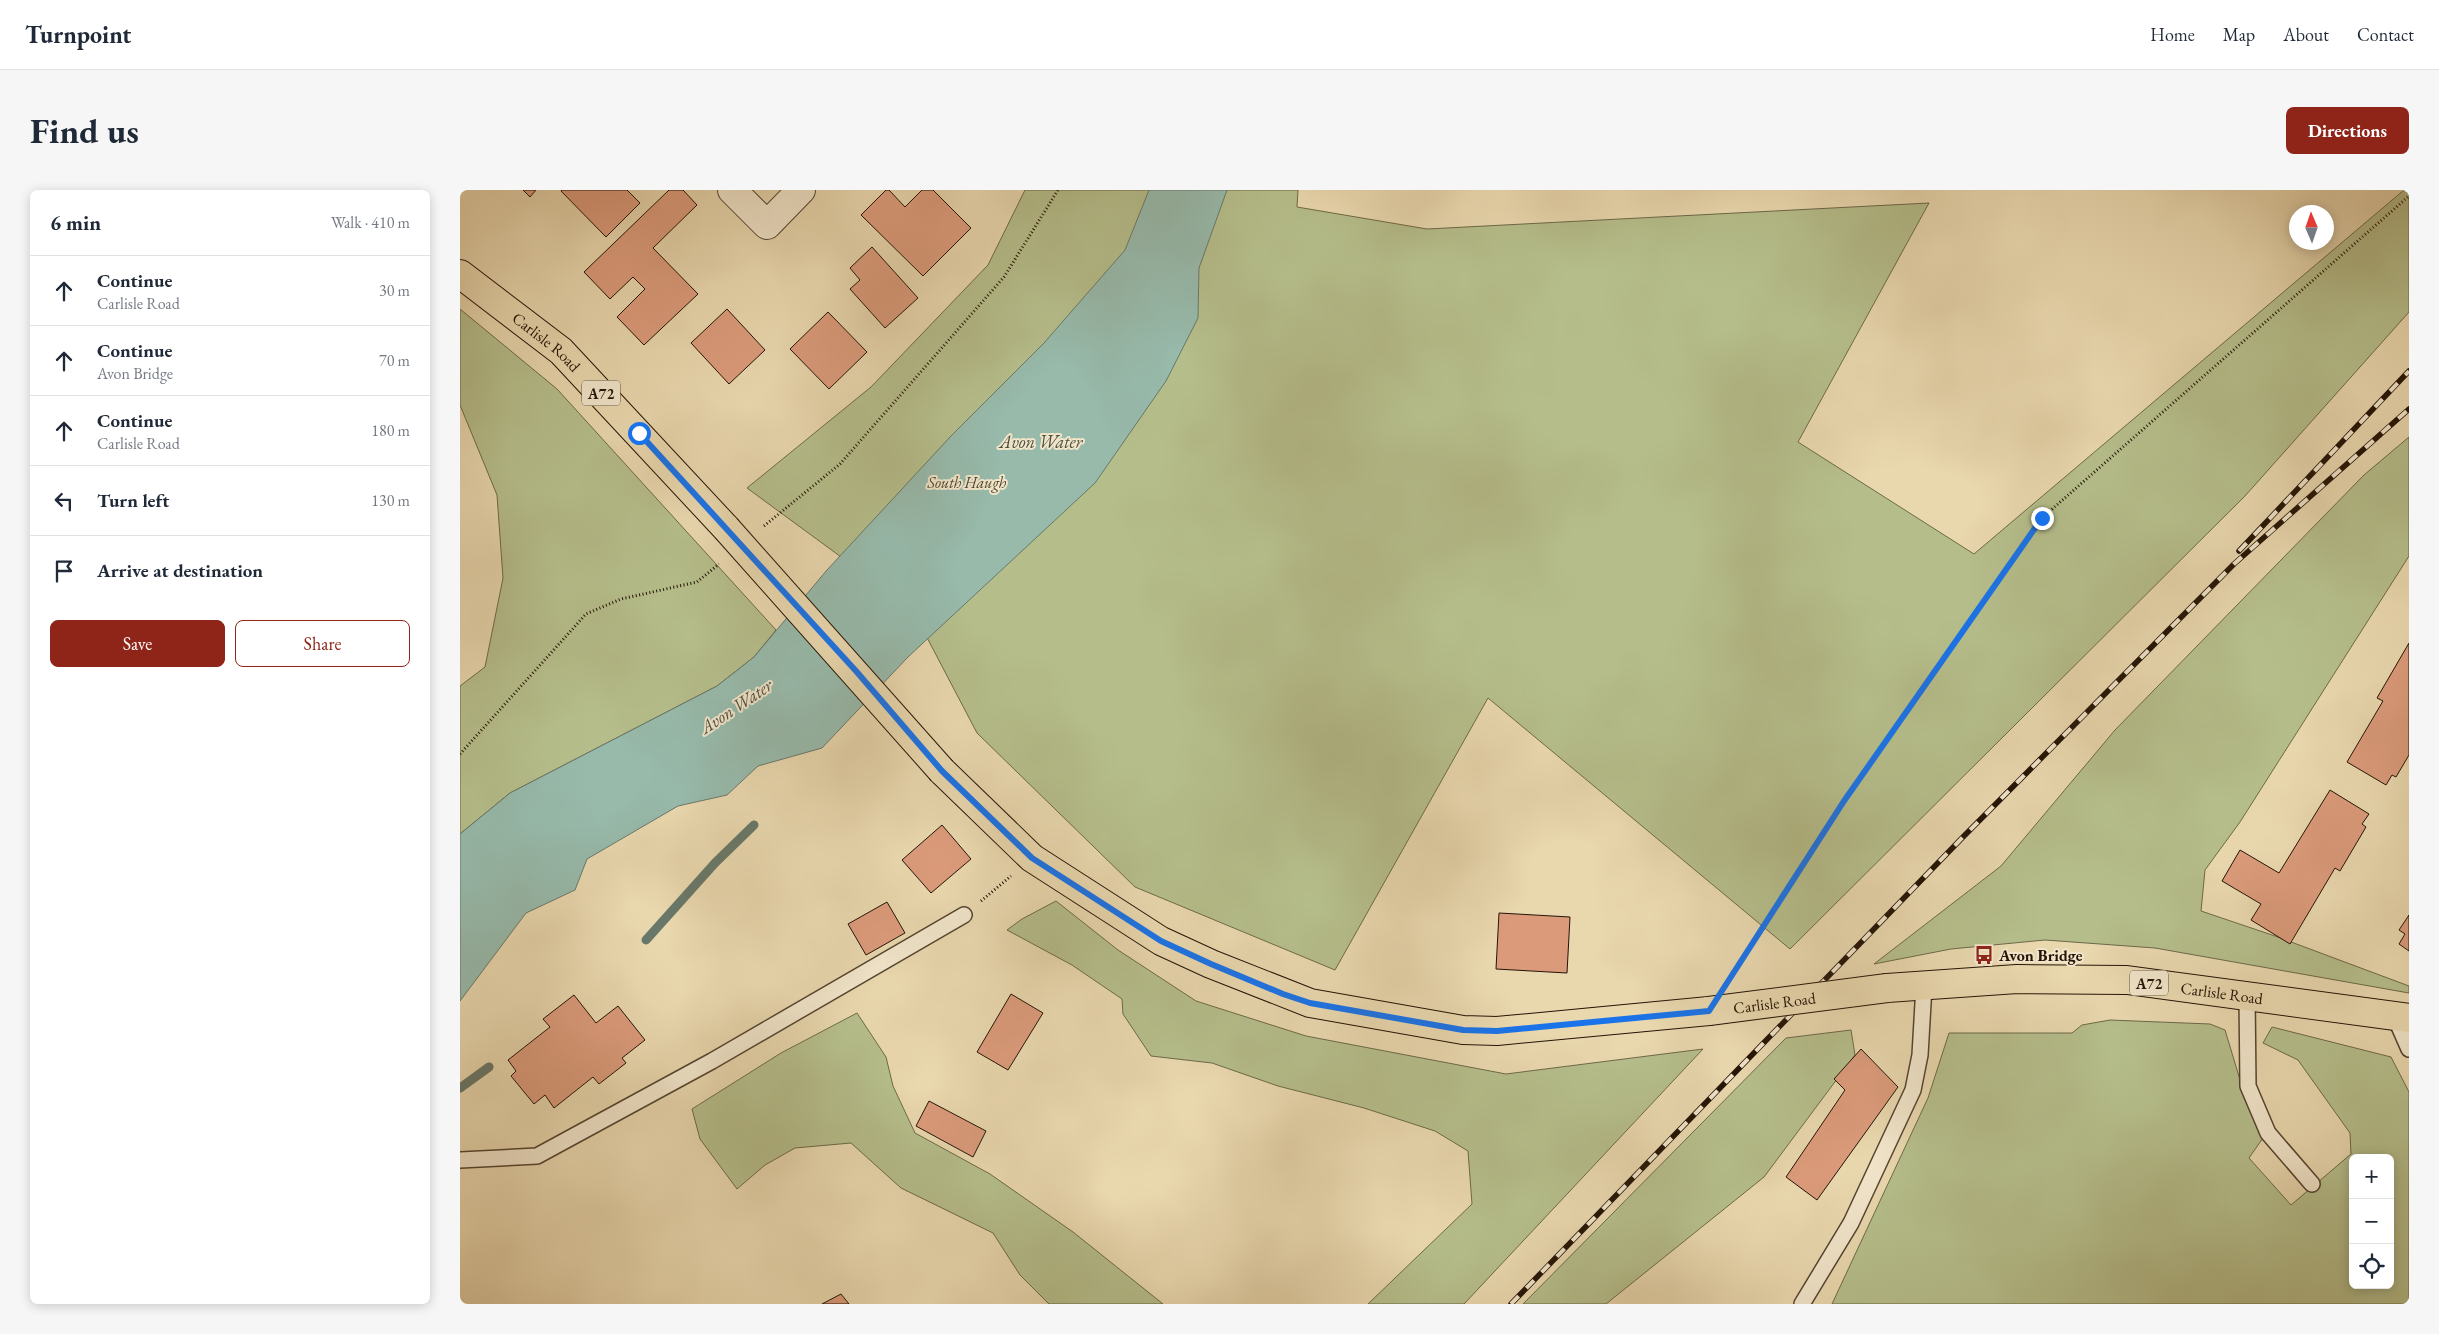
<!DOCTYPE html>
<meta charset="utf-8">
<style>
:root{--surface:#fff;--page:#f6f6f7;--text:#1f2937;--muted:#747a83;--line:#e0e1e3;--accent:#8f2418}
body{margin:0;font-family:"EB Garamond",serif;background:var(--page);color:var(--text)}
.controls{position:absolute;right:15px;bottom:15px;display:grid;overflow:hidden;border-radius:8px;box-shadow:0 2px 12px #0003}
.controls button{width:45px;height:45px;display:grid;place-items:center;padding:0;border:0;border-bottom:1px solid var(--line);background:var(--surface);color:var(--text);font:25px sans-serif}
.compass{position:absolute;left:1829px;top:15px;width:45px;height:45px;border-radius:50%;background:var(--surface);box-shadow:0 2px 12px #0003;rotate:358deg}
.stop{position:absolute;width:15px;height:15px;margin:-11px;border:4px solid #1a73e8;border-radius:50%;background:#fff}
.stop.end{background:#1a73e8;border-color:#fff;box-shadow:0 1px 5px #0008}
.list{margin:0;padding:0;list-style:none}
h2{display:flex;justify-content:space-between;align-items:center;height:65px;margin:0;padding:0 20px;font-size:21px}
h2 small{font-size:16px;font-weight:400;color:var(--muted)}
.list li{display:grid;grid-template-columns:32px 1fr auto;gap:15px;align-items:center;box-sizing:border-box;height:70px;padding:0 20px;border-top:1px solid var(--line)}
.list b{display:block;font-size:19px;white-space:nowrap}
.list p{margin:0;font-size:16px;white-space:nowrap;color:var(--muted)}
.list em{font-size:16px;font-style:normal;color:var(--muted)}
.actions{display:flex;gap:10px;padding:15px 20px}
.actions a{flex:1;padding:11px 0;border:1px solid var(--accent);border-radius:8px;text-align:center;font-size:18px;color:var(--accent)}
.actions .main{background:var(--accent);color:#fff}
.icon{flex:none;width:28px;height:28px;fill:none;stroke:currentColor;stroke-width:2;stroke-linecap:round;stroke-linejoin:round}
.map{position:relative;flex:none;width:1949px;height:1114px;overflow:hidden;border-radius:8px}
header{display:flex;align-items:center;gap:30px;box-sizing:border-box;height:70px;padding:0 25px;background:var(--surface);border-bottom:1px solid var(--line)}
header strong{font-size:24px}
nav{display:flex;gap:28px;margin-inline-start:auto;font-size:18px}
.intro{display:flex;align-items:center;justify-content:space-between;box-sizing:border-box;height:120px;padding:0 30px}
h1{margin:0;font-size:35px}
.button{padding:12px 22px;border-radius:8px;background:var(--accent);color:#fff;font-size:18px;font-weight:700}
main{display:flex;gap:30px;padding:0 30px}
aside{flex:1;background:var(--surface);border-radius:8px;box-shadow:0 2px 12px #0003}
.map>svg:first-child{display:block}
.green{fill:#b5be8b;stroke:#6c6948;fill-rule:evenodd}
.water{fill:#97baab;stroke:#697869}
.lines{fill:none;stroke-linecap:round;stroke-linejoin:round}
.stream{stroke:#697869;stroke-width:9}
.building{fill:#db9b7b;stroke:#241406}
.lane-casing{stroke:#554530;stroke-width:18}
.street-casing{stroke:#554530;stroke-width:30}
.primary-casing{stroke:#241406;stroke-width:30}
.path{stroke:#241406;stroke-width:3;stroke-dasharray:1 2.5;stroke-linecap:butt}
.lane{stroke:#f1e5ca;stroke-width:15}
.street{stroke:#f1e5ca;stroke-width:28}
.primary{stroke:#e9d7ae;stroke-width:28}
.rail-casing{stroke:#241406;stroke-width:5.5}
.rail{stroke:#f1e5ca;stroke-width:4;stroke-dasharray:11;stroke-linecap:butt}
.primary-bridge-casing{stroke:#241406;stroke-width:30;stroke-linecap:butt}
.primary-bridge{stroke:#e9d7ae;stroke-width:28}
.route{stroke:#1a73e8;stroke-width:6}
.labels{text-anchor:middle;dominant-baseline:central;stroke-width:4;stroke-linejoin:round;paint-order:stroke}
.shield{fill:#f1e5ca;stroke:#625341;stroke-width:1}
.shield-label{font-size:15px;font-weight:bold;fill:#241406}
.street-label{font-size:16px;fill:#241406;stroke:#f1e5ca}
.park-label{font-size:16px;font-style:italic;fill:#50472e;stroke:#f1e5ca}
.poi-label{font-size:16px;font-weight:bold;fill:#241406;stroke:#f1e5ca;text-anchor:start}
.water-label{font-size:18px;font-style:italic;fill:#4c4e40;stroke:#f1e5ca}
</style>
<header>
<strong>Turnpoint</strong>
<nav><a>Home</a><a>Map</a><a>About</a><a>Contact</a></nav>
</header>
<div class="intro"><h1>Find us</h1><a class="button">Directions</a></div>
<main>
<aside>
<h2>6 min<small>Walk · 410 m</small></h2>
<ul class="list">
<li><svg class="icon" aria-label="ahead" viewBox="0 0 24 24"><path d="M12 20V5M6 11l6-6 6 6"/></svg><div><b>Continue</b><p>Carlisle Road</p></div><em>30 m</em></li>
<li><svg class="icon" aria-label="ahead" viewBox="0 0 24 24"><path d="M12 20V5M6 11l6-6 6 6"/></svg><div><b>Continue</b><p>Avon Bridge</p></div><em>70 m</em></li>
<li><svg class="icon" aria-label="ahead" viewBox="0 0 24 24"><path d="M12 20V5M6 11l6-6 6 6"/></svg><div><b>Continue</b><p>Carlisle Road</p></div><em>180 m</em></li>
<li><svg class="icon" aria-label="left" viewBox="0 0 24 24"><path d="M17 20v-9H6M10 6l-5 5 5 5"/></svg><div><b>Turn left</b></div><em>130 m</em></li>
<li><svg class="icon" aria-label="arrive" viewBox="0 0 24 24"><path d="M6 21V4h12l-3 4 3 4H6"/></svg><div><b>Arrive at destination</b></div></li>
</ul>
<div class="actions"><a class="main">Save</a><a>Share</a></div>
</aside>
<div class="map">
<svg width="1949" height="1114" viewBox="0 0 1949 1114">
<rect width="100%" height="100%" fill="#e9d7ae"/>
<filter id="stains"><feTurbulence type="fractalNoise" baseFrequency=".004" numOctaves="4"/><feColorMatrix values="0 0 0 0 .2 0 0 0 0 .09 0 0 0 0 .02 0 0 0 .5 -.17"/></filter>
<radialGradient id="worn" r=".72"><stop offset=".6" stop-color="#630" stop-opacity="0"/><stop offset="1" stop-color="#630" stop-opacity=".3"/></radialGradient>
<path class="green" d="M565,0H838L837,17L967,39L1469,13L1338,252L1514,364L1944,0H1949V122L1785,306L1330,759L1028,508L875,780L675,697L517,543L452,419L287,298L411,197L528,75Z
M0,119L97,199L316,440L294,467L257,496L50,603L0,644V496L25,477L43,388L37,305L0,215Z
M1949,247V366L1780,632L1745,680L1741,721L1815,746L1949,796V803L1695,758L1585,750L1491,759L1414,774L1541,676L1655,540L1904,285Z
M596,711L658,760L736,811L846,846L1046,884L1243,859L1004,1114H908L1012,1014L1008,961L975,941L904,918L818,896L752,873L691,866L663,824L662,809L612,775L547,740L562,729Z
M397,823L426,867L433,896L455,943L530,984L613,1042L703,1114H589L560,1085L533,1043L441,998L391,953L335,958L305,975L277,999L240,949L232,919L321,863Z
M1650,830L1750,834L1765,840L1787,913L1803,948L1789,968L1831,1015L1891,964L1890,943L1838,870L1803,853L1812,837L1931,867L1949,902V1114H1372L1468,908L1489,843H1612L1622,835ZM1893,968H1930V1095H1893Z
M1391,840L1395,865L1304,987L1146,1114H1063L1326,848Z"/>
<path class="water" d="M689,0H767L739,78L738,128L706,191L635,293L448,467L362,558L298,576L267,605L218,616L127,669L115,700L66,723L0,811V644L50,603L257,496L294,467L367,380L491,246L584,153L665,60Z"/>
<g class="lines">
<path class="stream" d="M186,750L255,673L294,635
M0,898L29,877"/>
</g>
<path class="building" d="M63,0H76L70,7Z
M102,0H167L180,13L146,47L101,1Z
M209,0H223L237,15L193,58L238,104L184,155L157,127L185,99L173,87L150,109L124,82Z
M426,0H429L445,17L462,0H473L511,38L463,86L401,25Z
M412,57L458,108L425,138L390,99L400,90L390,78Z
M267,119L305,160L269,194L231,153Z
M368,122L407,162L369,199L330,159Z
M1949,453V565L1936,587L1932,585L1926,595L1887,572L1923,511L1917,508Z
M1870,600L1909,624L1902,634L1906,637L1880,681L1875,678L1830,754L1791,730L1801,714L1762,691L1780,660L1819,683Z
M482,635L511,669L471,703L442,670Z
M427,712L445,743L406,765L388,734Z
M1039,723L1110,727L1107,783L1036,779Z
M1949,725V761L1939,754L1945,744L1939,740Z
M551,804L583,823L548,880L517,862Z
M114,805L136,833L158,816L185,850L162,868L166,873L139,894L133,887L94,918L85,905L74,914L51,886L56,881L48,870L90,837L83,829Z
M1401,859L1438,897L1357,1010L1326,987L1385,900L1374,889Z
M469,911L526,941L513,967L456,936Z
M381,1104L389,1114H362Z"/>
<g class="lines">
<g class="lane-casing">
<path id="lane" d="M1787,804L1788,896L1808,943L1852,994
M1934,825L1949,859
M0,970L77,966L252,871L504,725
M1342,1114L1391,1033L1453,900L1460,865L1464,796"/>
</g>
<g class="street-casing">
<path id="street" d="M272,0L307,35L341,0"/>
</g>
<g class="primary-casing">
<g id="primary">
<path id="s1" d="M0,84L101,161L266,338"/>
<path d="M482,581L572,668L701,751L751,774L850,813L1003,840L1037,841L1249,821"/>
<path id="s2" d="M1427,798L1557,789L1667,790L1949,828"/>
</g>
</g>
<path class="path" d="M304,336L380,274L544,87L598,0
M0,564L126,424L161,409L237,392L259,374
M521,711L551,686
M1269,789L1384,611L1582,328L1949,6"/>
<use href="#lane" class="lane"/>
<use href="#street" class="street"/>
<use href="#primary" class="primary"/>
<g class="rail-casing">
<path id="rail" d="M1779,361L1949,181
M1051,1114L1503,647L1774,374L1949,219"/>
</g>
<use href="#rail" class="rail"/>
<g class="primary-bridge-casing">
<g id="primary-bridge">
<path d="M266,338L482,581"/>
<path id="s3" d="M1249,821L1427,798"/>
</g>
</g>
<use href="#primary-bridge" class="primary-bridge"/>
</g>
<g class="lines">
<path class="route" d="M179,243L396,481L482,581L572,668L701,751L751,774L823,804L850,813L1003,840L1037,841L1249,821L1384,611L1582,328"/>
</g>
<defs>
<g id="bus-bare" transform="scale(1.5)"><path d="M-5-6H5V4H4V6H2V4H-2V6H-4V4H-5ZM-3.5-4V0h7V-4ZM-3.5 1.2v1.5H-2V1.2ZM2 1.2v1.5H3.5V1.2Z" fill="#8f2418" stroke="#f1e5ca" stroke-width="2.5" paint-order="stroke"/></g>
</defs>
<g fill-rule="evenodd">
<use href="#bus-bare" x="1524" y="765"/>
</g>
<g class="labels">
<g class="shield">
<rect x="122" y="190.5" width="38" height="25" rx="4"/>
<rect x="1670" y="780.5" width="38" height="25" rx="4"/>
</g>
<g class="shield-label">
<text x="141" y="203">A72</text>
<text x="1689" y="793">A72</text>
</g>
<g class="street-label">
<text stroke="none"><textPath href="#s1" startOffset="110">Carlisle Road</textPath></text>
<text stroke="none"><textPath href="#s2" startOffset="336">Carlisle Road</textPath></text>
<text stroke="none"><textPath href="#s3" startOffset="66">Carlisle Road</textPath></text>
</g>
<g class="park-label">
<text x="507" y="292">South Haugh</text>
</g>
<g class="poi-label">
<text x="1539" y="765">Avon Bridge</text>
</g>
<g class="water-label">
<text x="581" y="251">Avon Water</text>
<text transform="translate(276 516) rotate(-34)">Avon Water</text>
</g>
</g>
<rect width="100%" height="100%" filter="url(#stains)"/>
<rect width="100%" height="100%" fill="url(#worn)"/>
</svg>
<div class="controls">
<button>+</button>
<button>−</button>
<button><svg class="icon" aria-label="locate" viewBox="0 0 24 24"><circle cx="12" cy="12" r="6"/><path d="M12 2v4M12 18v4M2 12h4M18 12h4"/></svg></button>
</div>
<svg class="compass" viewBox="-18 -18 36 36"><path d="M0-13l5 13h-10z" fill="#e53935"/><path d="M0 13l5-13h-10z" fill="#747a83"/></svg>
<div class="stop" style="left:179px;top:243px"></div>
<div class="stop end" style="left:1582px;top:328px"></div>
</div>
</main>
